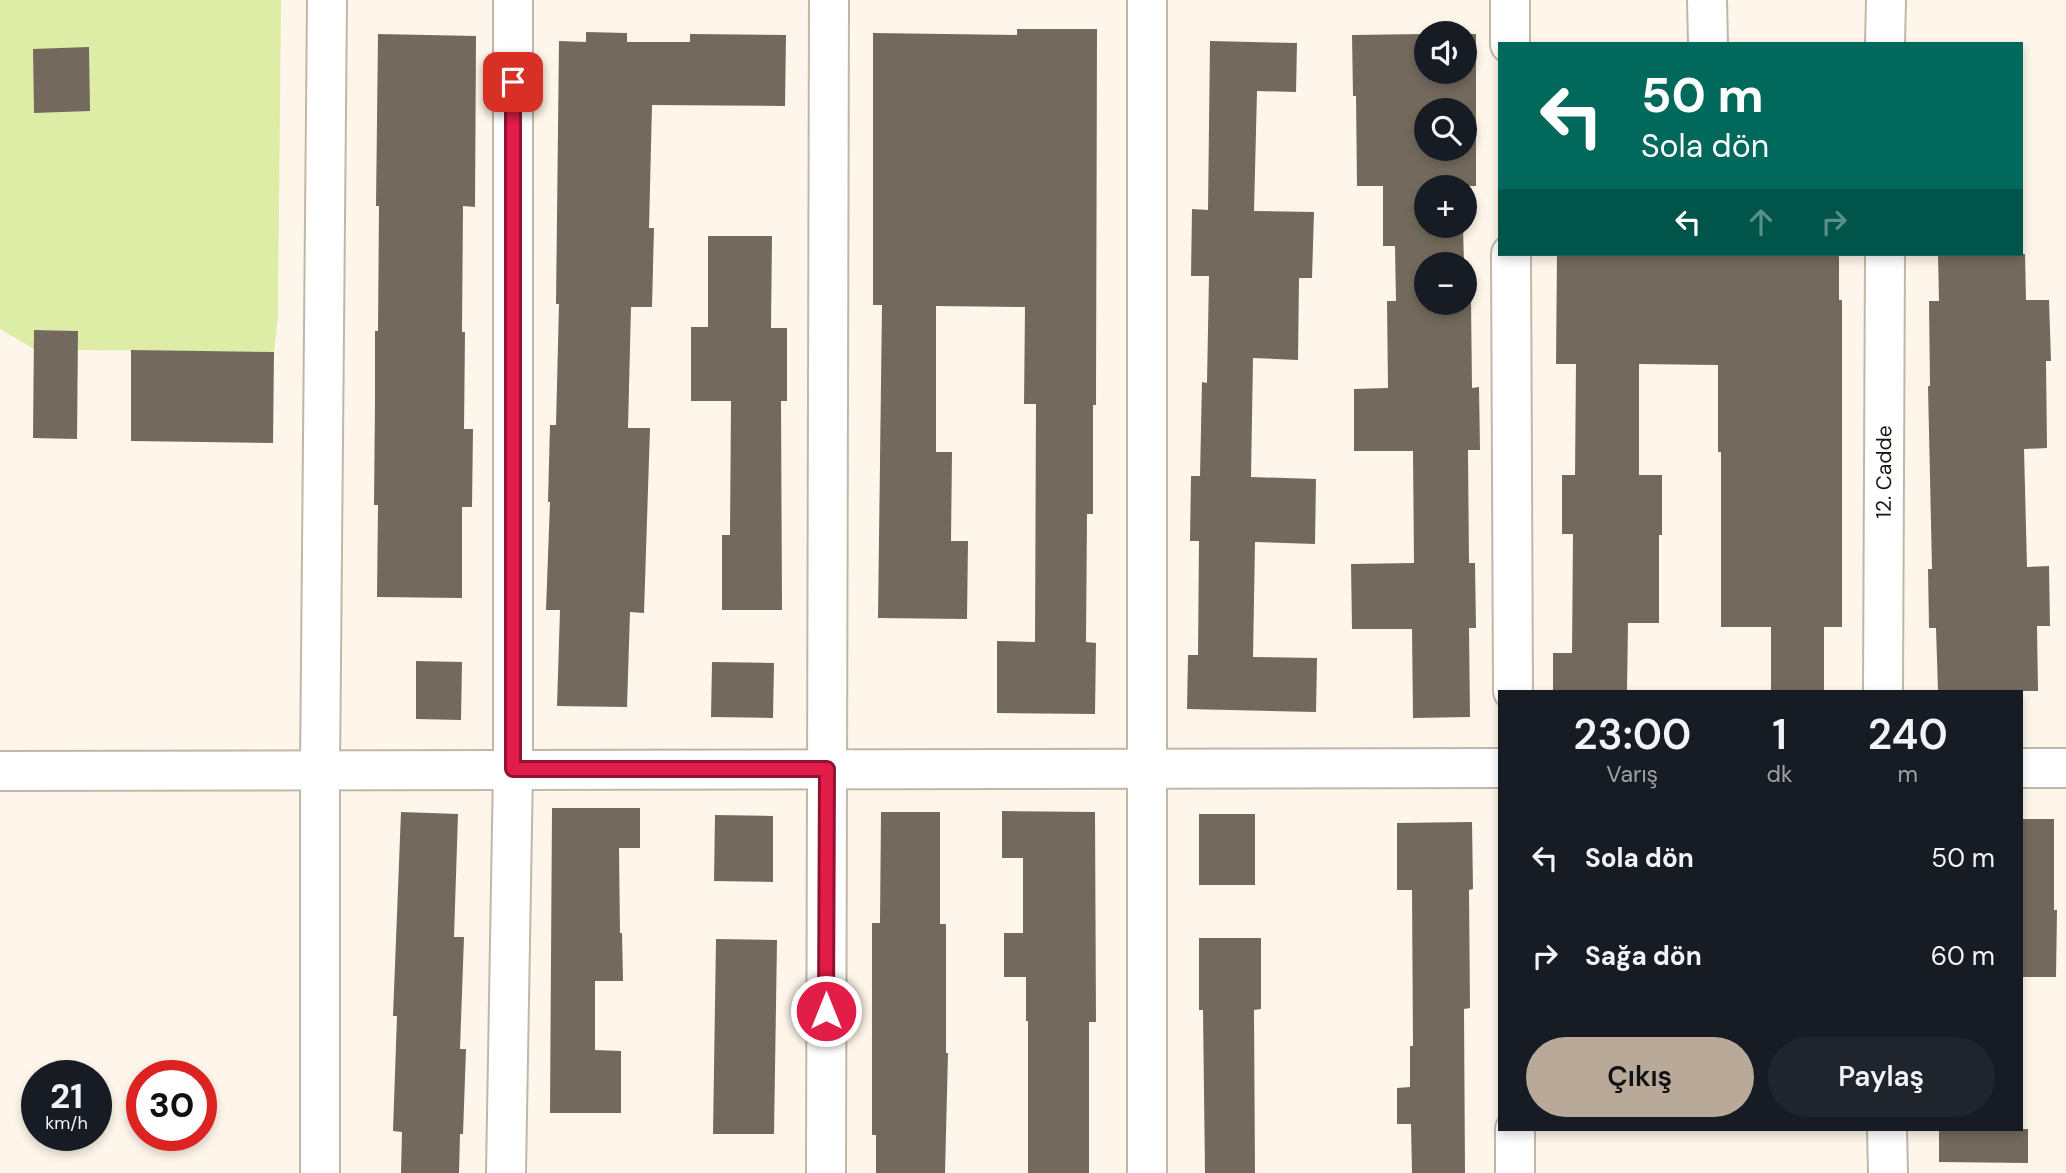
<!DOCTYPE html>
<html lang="tr">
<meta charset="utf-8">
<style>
body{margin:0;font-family:"DM Sans",sans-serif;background:#20242c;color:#f1f3f6;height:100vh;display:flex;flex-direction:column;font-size:26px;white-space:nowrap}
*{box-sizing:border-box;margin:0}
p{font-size:23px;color:#9ea1a6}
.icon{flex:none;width:38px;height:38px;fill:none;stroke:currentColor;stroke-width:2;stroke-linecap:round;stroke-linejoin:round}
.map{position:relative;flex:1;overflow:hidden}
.details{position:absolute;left:1498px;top:690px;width:525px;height:441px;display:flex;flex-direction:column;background:#171b24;border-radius:0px;box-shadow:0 4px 10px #0003}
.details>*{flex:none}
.hud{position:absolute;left:1498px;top:42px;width:525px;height:214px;border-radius:0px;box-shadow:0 4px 10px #0003;background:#00695c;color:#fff;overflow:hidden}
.fabs{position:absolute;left:1414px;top:21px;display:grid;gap:14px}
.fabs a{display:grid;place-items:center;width:63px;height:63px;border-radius:50%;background:#171b24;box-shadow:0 4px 10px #0003;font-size:35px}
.speed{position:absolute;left:21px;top:1060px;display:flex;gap:14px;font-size:35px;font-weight:700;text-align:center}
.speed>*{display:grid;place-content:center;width:91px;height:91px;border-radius:50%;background:#171b24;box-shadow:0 4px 10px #0003;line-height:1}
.speed small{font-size:18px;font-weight:400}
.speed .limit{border:10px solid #d22;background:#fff;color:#111}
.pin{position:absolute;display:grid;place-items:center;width:60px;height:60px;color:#fff;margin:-30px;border-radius:14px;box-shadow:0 4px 10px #0006}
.me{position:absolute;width:77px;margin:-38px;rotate:0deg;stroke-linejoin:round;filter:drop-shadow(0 0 5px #0008)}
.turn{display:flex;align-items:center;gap:24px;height:147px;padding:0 28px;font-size:32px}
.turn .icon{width:91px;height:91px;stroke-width:2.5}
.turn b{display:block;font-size:49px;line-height:60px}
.lanes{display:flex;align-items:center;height:66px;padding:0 28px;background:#0003;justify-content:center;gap:35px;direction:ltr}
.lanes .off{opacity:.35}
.eta{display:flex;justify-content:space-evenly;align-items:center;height:119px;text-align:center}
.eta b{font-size:42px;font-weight:600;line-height:49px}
.primary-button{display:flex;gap:14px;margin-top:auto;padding:14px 28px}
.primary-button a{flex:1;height:80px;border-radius:42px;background:#b8a999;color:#111;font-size:28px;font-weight:600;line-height:80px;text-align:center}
.primary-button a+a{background:#20242c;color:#f1f3f6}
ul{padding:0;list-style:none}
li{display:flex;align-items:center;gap:21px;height:98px;padding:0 28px}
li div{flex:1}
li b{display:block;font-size:26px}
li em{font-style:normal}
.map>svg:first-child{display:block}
.green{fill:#deeda6}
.building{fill:#736a5d;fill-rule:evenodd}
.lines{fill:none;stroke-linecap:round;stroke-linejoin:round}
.minor-casing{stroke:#c0b7a8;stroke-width:42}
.minor{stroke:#fff;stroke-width:38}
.route-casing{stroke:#92132f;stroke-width:18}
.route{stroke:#e11d48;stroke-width:12}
.labels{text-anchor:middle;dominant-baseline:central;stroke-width:7;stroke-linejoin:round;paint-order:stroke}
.street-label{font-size:21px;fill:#18150f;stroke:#fff}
</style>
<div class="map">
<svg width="2066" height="1173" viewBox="0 0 2066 1173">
<rect width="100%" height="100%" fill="#fef6ea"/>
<polygon class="green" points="0,0 281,0 278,317 274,352 78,350 78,331 35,330 34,349 0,329"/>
<g class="building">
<polygon points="1017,29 1097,29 1096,405 1093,405 1093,514 1087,514 1086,642 1096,643 1095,714 997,713 997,641 1035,642 1036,404 1024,404 1025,307 936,306 936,452 952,452 951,541 968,541 967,619 878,618 882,305 873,305 873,33 1017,35"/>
<polygon points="586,32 627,33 627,42 690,42 690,34 786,35 785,106 652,105 649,228 654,228 652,307 631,307 628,428 650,428 644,613 630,612 627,707 557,706 560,610 546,610 550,502 548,502 550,425 556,425 559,304 556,304 559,41 586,42"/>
<polygon points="378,34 476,36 475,207 463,206 462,332 465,332 464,429 473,429 472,507 462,507 462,598 377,597 378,505 374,505 375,402 375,331 378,331 379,206 376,206"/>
<path d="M1426 34V72H1465V34H1476V186L1426 187V226H1463L1464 264H1426V303H1465V301H1471L1472 388 1479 387 1480 450H1468L1469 563H1475L1476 628H1469L1470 717 1413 718 1412 629H1352L1351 564 1414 563 1413 451H1354V389L1388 388 1387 301H1396L1395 246H1383V186H1357L1356 96H1353L1352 35ZM1426 110H1465V149H1426Z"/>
<polygon points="1210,41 1297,43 1296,92 1257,91 1254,211 1314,212 1312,278 1299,278 1298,360 1253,358 1251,477 1316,479 1315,544 1255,542 1253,657 1317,658 1316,712 1187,709 1188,655 1198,655 1199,541 1190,541 1191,476 1200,476 1202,382 1207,383 1209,276 1191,276 1192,209 1208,210"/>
<polygon points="89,47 90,111 34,113 33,49"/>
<polygon points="708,236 772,236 771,328 787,328 787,401 781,401 782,610 722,610 722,535 730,535 731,401 691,401 691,327 708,327"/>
<polygon points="1557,254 1839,254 1839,300 1842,300 1842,627 1824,627 1824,691 1771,691 1771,627 1721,627 1721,452 1718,452 1718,365 1639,364 1639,475 1662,475 1662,535 1659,535 1659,623 1628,623 1627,691 1553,691 1553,653 1572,653 1573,534 1562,534 1562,475 1575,475 1576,364 1556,364"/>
<polygon points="1938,254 2025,254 2026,300 2049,300 2051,361 2046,361 2047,448 2024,449 2027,567 2049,566 2050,626 2037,626 2038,691 1938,691 1936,628 1929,628 1928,569 1932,569 1928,386 1930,386 1929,301 1939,301"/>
<polygon points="34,330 78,331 77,439 33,438"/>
<polygon points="131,350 274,352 273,443 131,441"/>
<polygon points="416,661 462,662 461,720 416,719"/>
<polygon points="712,662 774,663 773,718 711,717"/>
<polygon points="552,808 640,808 640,848 619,848 620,933 622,933 623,981 595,981 595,1050 621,1051 621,1113 550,1113"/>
<polygon points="1002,811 1095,812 1096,1022 1089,1022 1089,1173 1028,1173 1028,1021 1026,1021 1026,977 1004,977 1004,933 1023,933 1023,858 1002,858"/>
<polygon points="401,812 458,814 454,937 464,937 460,1049 466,1049 463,1134 460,1134 459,1173 401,1173 402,1132 393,1131 397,1016 393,1016"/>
<polygon points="881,812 940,812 940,924 946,924 946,1053 948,1053 945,1173 876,1173 876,1135 872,1135 872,923 880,923"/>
<rect x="1199" y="814" width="56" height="71"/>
<polygon points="715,815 773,816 773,882 714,881"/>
<polygon points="2021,819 2054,819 2054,910 2057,910 2056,977 2021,977"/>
<polygon points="1472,822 1473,889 1469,890 1470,1008 1464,1009 1465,1173 1412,1173 1411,1124 1397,1124 1397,1088 1410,1087 1410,1046 1413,1046 1412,890 1397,890 1397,823"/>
<polygon points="1199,938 1261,938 1261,1009 1254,1010 1255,1173 1205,1173 1203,1010 1199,1010"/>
<polygon points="716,939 777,940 774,1134 713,1134"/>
<polygon points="1939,1129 2028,1129 2028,1163 1939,1162"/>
</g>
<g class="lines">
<g class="minor-casing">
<g id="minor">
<polyline points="1510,0 1510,44"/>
<polyline points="1707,0 1708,44"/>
<polyline points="1885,44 1886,0"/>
<polyline points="1511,254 1513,691"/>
<path id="s1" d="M1883 691 1885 254"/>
<polyline points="2021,768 2066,768"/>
<polyline points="0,771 1500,768"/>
<polyline points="1515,1129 1515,1173"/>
<polyline points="1887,1129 1888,1173"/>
<polyline points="320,1173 320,770 327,0"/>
<polyline points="506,1173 513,769 513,0"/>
<polyline points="826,1173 829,0"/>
<polyline points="1147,1173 1147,0"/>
</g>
</g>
<use href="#minor" class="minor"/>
</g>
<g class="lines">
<g class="route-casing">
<polyline id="route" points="513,82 513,769 827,769 826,1011"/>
</g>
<use href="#route" class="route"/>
</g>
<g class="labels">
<g class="street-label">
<text stroke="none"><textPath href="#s1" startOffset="219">12. Cadde</textPath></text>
</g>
</g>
</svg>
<div class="fabs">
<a><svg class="icon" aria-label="sound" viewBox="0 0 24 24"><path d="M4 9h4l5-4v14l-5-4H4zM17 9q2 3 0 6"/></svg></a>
<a><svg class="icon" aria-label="search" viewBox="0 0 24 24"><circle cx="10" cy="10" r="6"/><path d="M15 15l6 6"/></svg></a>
<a>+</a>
<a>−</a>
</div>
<div class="speed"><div>21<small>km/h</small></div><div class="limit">30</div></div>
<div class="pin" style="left:513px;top:82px;background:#d93025"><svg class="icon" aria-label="arrive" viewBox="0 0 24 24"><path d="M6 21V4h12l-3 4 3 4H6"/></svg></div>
<svg class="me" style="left:826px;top:1011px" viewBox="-20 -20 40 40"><circle r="17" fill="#e11d48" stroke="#fff" stroke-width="3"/><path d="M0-11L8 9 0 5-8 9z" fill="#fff"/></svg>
<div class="hud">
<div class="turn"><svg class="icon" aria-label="left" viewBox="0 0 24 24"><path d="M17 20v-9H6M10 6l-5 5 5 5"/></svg><div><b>50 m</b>Sola dön</div></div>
<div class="lanes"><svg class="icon" aria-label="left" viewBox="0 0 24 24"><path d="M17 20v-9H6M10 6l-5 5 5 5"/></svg><svg class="icon off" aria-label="ahead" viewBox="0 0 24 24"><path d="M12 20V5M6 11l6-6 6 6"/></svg><svg class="icon off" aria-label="right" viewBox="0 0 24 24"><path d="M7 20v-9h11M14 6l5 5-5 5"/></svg></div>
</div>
<section class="details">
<div class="eta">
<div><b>23:00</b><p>Varış</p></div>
<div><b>1</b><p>dk</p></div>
<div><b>240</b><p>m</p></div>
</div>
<ul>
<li><svg class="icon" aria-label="left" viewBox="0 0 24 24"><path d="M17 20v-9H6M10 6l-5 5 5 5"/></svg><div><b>Sola dön</b></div><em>50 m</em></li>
<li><svg class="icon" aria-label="right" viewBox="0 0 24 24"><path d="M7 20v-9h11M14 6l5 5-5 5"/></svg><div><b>Sağa dön</b></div><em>60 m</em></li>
</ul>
<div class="primary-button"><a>Çıkış</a><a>Paylaş</a></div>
</section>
</div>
